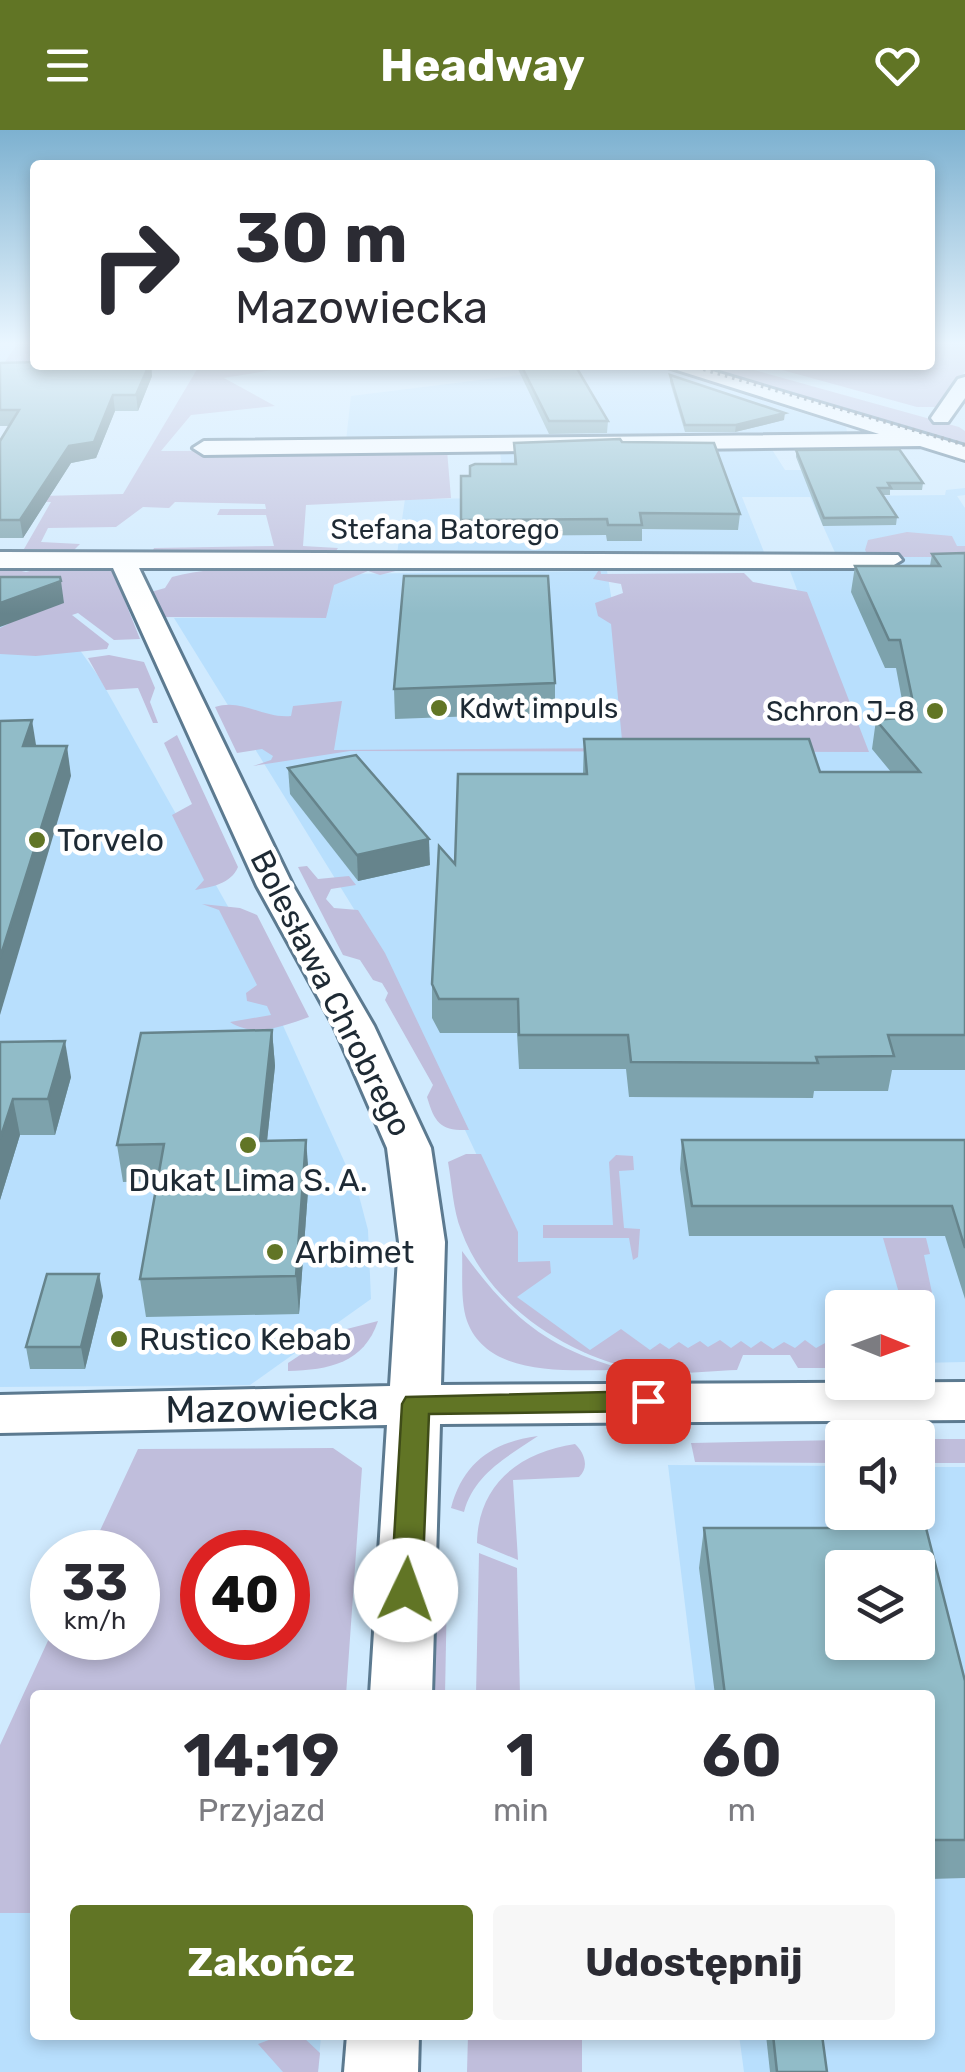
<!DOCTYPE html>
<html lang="pl">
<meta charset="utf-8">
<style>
body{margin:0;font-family:Rubik,sans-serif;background:#f7f7f7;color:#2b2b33;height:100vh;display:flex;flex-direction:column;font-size:38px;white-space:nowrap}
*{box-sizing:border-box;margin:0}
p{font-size:32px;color:#7c7c81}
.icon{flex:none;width:55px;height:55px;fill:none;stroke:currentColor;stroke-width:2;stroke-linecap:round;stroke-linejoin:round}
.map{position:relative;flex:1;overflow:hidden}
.details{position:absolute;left:30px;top:1560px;width:905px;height:350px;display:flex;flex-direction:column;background:#fff;border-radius:10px;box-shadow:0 5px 15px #0003}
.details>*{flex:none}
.hud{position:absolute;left:30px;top:30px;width:905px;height:210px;border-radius:10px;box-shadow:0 5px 15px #0003;background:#fff;color:#2b2b33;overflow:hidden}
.needle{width:65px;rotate:91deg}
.fabs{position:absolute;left:825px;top:1160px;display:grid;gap:20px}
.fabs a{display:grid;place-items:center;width:110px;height:110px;border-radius:10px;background:#fff;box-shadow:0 5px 15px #0003;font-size:50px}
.speed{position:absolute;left:30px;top:1400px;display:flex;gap:20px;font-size:50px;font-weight:700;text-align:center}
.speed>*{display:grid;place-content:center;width:130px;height:130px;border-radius:50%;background:#fff;box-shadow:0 5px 15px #0003;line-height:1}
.speed small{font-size:25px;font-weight:400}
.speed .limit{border:15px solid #d22;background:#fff;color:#111}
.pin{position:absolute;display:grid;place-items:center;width:85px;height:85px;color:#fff;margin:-42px;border-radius:20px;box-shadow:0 5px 15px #0006}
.me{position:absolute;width:110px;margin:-55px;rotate:3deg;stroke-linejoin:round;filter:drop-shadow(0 0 8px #0008)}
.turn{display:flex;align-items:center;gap:35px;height:210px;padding:0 40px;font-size:45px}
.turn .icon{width:130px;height:130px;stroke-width:2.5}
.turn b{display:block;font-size:70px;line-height:85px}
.eta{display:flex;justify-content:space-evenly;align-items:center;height:170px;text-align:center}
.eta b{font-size:60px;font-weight:700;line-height:70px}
.button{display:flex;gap:20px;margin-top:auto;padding:20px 40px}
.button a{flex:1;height:115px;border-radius:10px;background:#617525;color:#fff;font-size:40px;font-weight:700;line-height:115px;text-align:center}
.button a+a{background:#f7f7f7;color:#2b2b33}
header{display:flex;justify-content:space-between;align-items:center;height:130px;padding:0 40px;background:#617525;color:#fff;font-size:45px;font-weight:700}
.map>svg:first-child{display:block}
.built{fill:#b8dffd;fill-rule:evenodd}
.green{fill:#c0bedc;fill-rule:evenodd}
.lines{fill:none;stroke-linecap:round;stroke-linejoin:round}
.minor-casing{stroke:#5c7a90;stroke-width:6}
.minor{fill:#fff;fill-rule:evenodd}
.rail{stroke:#5b6c79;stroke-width:4;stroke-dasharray:2.5 5;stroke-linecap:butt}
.wall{fill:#7da2ac}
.shaded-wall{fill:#66848c}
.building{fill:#91bcc8;stroke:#66848c;stroke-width:2.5;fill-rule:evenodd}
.route{fill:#617525;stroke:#3f4c18;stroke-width:2.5}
.poi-dot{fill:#617525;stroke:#fff;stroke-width:4}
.labels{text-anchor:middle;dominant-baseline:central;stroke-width:9;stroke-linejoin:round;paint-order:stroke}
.far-street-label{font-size:28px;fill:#1e2a34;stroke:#fff}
.far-poi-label{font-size:28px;fill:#1e2a34;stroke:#fff;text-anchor:start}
.poi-label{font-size:32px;fill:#1e2a34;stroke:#fff;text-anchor:start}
.street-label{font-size:32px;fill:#1e2a34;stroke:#fff}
.near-street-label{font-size:38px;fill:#1e2a34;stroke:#fff}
</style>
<header><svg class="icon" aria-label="menu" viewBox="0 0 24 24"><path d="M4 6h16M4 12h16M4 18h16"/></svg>Headway<svg class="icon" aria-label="heart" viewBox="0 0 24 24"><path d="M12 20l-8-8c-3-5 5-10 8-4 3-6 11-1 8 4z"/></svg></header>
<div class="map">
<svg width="965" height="1942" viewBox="0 0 965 1942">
<rect width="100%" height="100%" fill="#d0eafe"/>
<g class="built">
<polygon points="602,235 651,235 846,297 847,302 754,304 771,318 785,340 835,340 854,366 945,365 946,360 965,358 965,365 957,366 965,378 965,1232 918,1233 918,1178 842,1178 842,1236 812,1221 585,1223 510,1170 515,1106 383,826 174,488 321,488 330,444 607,441 636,620 857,620 787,433 837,427 810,367 742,367 766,427 560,421 397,424 405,369 505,368 499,311 346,311 351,266"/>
<polygon points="0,455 45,471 99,547 235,789 358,1062 368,1100 371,1169 250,1255 0,1257"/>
<path d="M668 1335 842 1336V1382H918V1337H965V1942H744L739 1905H930V1565H696ZM842 1438H918V1512H842Z"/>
<polygon points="0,1783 35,1783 35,1905 321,1905 318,1942 0,1942"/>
</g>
<g class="green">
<polygon points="18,212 35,212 35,235 302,235 224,248 275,276 191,285 161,321 447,320 451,368 306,375 303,416 338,418 334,424 151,425 154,418 274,416 266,385 217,385 220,379 266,379 265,374 175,372 169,378 143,377 116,397 48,398 41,412 80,414 74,420 24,419 51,372 0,371 0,367 123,364 199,236 3,235"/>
<polygon points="930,212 965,212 965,241 941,277 917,277 764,235 930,235"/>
<polygon points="695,235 736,235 959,297 965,301 965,313"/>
<polygon points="907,402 952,406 957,416 965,416 965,427 869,427 865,420 868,410"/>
<polygon points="61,433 113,441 140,509 114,510 78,483 72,485 109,514 107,519 36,526 0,524 0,498 8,494 0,469 0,436 26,442"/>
<path d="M341 435 411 437 380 445 368 441 334 455 326 488 160 487 151 462 165 458 172 447C227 432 285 441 341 435Z"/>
<path d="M600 438 601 444 744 443 753 452 807 462 869 622 350 621 253 636 271 630 273 626 262 619 237 623 215 577C242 568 264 589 291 586L293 576 342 571 334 620 642 618 641 608 622 610 611 494 598 486 595 473 623 463 621 454 593 449Z"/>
<polygon points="109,525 144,532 155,558 150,572 158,593 153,593 138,558 106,560 88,528"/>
<path d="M177 605 238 737C231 754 211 757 195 760L204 750 172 685 192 674 164 613Z"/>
<path d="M307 736 318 749 349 746 356 755 331 759 326 769 334 778 358 780 385 823 469 1000C441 1001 435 994 427 967L433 955 385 870 388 863 382 853 373 850 360 830 343 825 298 737Z"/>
<path d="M202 774 240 778 257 785 309 887C284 896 254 908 230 892L271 885 267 876 247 871 246 863 257 855 219 780Z"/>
<path d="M466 1024H481L518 1102V1132L550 1131 551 1143 517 1167 590 1220 621 1199 650 1220 660 1213 669 1219 679 1212 688 1218 700 1211 708 1217 720 1210 731 1218 741 1211 751 1218 761 1211 773 1219 784 1212 795 1218 805 1210 816 1218 827 1212 836 1218 842 1214V1238H798L790 1225H743L737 1240C708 1241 673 1246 644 1241 569 1227 488 1176 461 1100 453 1080 452 1054 448 1032Z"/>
<polygon points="616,1025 633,1026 634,1040 619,1041 624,1098 640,1099 638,1127 633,1130 629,1108 543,1108 543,1095 613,1095 609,1032"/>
<polygon points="883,1108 926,1108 930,1124 924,1125 935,1177 903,1177"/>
<path d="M462 1121C511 1188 546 1218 627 1240 577 1239 489 1251 467 1191 460 1171 463 1142 462 1121Z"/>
<path d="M378 1191C364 1233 329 1240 288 1241V1233L335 1202Z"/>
<path d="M538 1306C507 1327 474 1344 464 1382L451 1378C463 1333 492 1312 538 1306Z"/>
<rect x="918" y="1309" width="47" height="24"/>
<polygon points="842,1310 842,1333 695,1332 691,1313"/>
<path d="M575 1314C584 1322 590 1337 579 1347L513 1350 518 1430 477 1413C478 1354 520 1322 575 1314Z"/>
<path d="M333 1318 362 1338 346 1565H35V1783H0V1615L52 1502V1508H138V1422H90L138 1319ZM202 1422H288V1508H202Z"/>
<polygon points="438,1421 447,1459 445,1565 434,1565"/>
<polygon points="479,1423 517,1438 520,1565 476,1565"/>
<polygon points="282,1905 303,1907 320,1923 318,1942 283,1942 258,1914"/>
<polygon points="468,1905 582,1907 582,1942 467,1942"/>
</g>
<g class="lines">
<g class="minor-casing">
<g id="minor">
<polygon points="661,235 692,235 965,316 965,330 920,316 204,325 193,318 204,311 879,304"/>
<polygon points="965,247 965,268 948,292 934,292 931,288 958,249"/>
<polygon points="0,422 898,425 902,430 889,438 139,438 293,756 374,896 431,1018 445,1112 441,1255 965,1252 965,1290 440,1294 432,1565 370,1565 387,1295 0,1303 0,1265 390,1256 399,1112 387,1018 334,896 257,756 113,438 0,438"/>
<polygon points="347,1905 419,1905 418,1942 344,1942"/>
</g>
</g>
<use href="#minor" class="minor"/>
<polyline class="rail" points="689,235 965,315"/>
</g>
<g class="wall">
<polygon points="0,233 35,235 151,235 152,246 138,281 115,281 96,328 71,333 23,408 0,408 0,311 9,296 0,296"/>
<polygon points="516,235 575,235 608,291 607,303 549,304"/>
<polygon points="670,245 784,290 735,302 685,302 670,252"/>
<polygon points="622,312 740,384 738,400 642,399 642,411 607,411 606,405 461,406 461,346 470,346 514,334 514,313"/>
<polygon points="796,320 923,353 922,360 890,360 890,365 883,365 897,387 896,395 823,396 796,327"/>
<polygon points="965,423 965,940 892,940 888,961 814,961 813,968 629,967 626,939 519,939 517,903 440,903 432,888 432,854 455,734 583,644 584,609 820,642 891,642 872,619 876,590 905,586 896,538 885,538 851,462 855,436 930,436 932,424"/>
<polygon points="555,553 555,583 395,589 394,559"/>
<polygon points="288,638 430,735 358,751 290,664"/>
<polygon points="272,900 275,936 267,1011 309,1047 299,1184 146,1187 140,1149 158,1051 123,1052 117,1015"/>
<polygon points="0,912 71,947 55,1005 20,1005 0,1070"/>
<polygon points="682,1010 965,1010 965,1169 945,1106 689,1106 680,1039"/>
<polygon points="103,1166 85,1239 30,1239 26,1217"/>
<polygon points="704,1398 965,1551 965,1748 930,1749 930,1565 715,1565 699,1438"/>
<polygon points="766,1905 822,1905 827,1942 770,1942"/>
</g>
<g class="shaded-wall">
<polygon points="149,235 151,235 152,246 138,281 136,265"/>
<polygon points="113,265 115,281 96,328 71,333 23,408 20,390 69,316"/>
<polygon points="785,283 784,290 735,302 736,295"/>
<polygon points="61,451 64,473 0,497 0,473"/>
<polygon points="32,590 37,621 23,616"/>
<polygon points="67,616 71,646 0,885 0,828"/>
<polygon points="429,709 430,735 358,751 357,725"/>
<polygon points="272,900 275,936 263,1048 260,1011"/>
<polygon points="65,911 71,947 55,1005 48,969"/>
<polygon points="13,969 20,1005 0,1070 0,1009"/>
<polygon points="306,1010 309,1047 299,1184 296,1146"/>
<polygon points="99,1144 103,1166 85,1239 81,1217"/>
</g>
<g class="building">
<polygon points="35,232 35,235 149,235 136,265 113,265 94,312 69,316 20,390 0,390 0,311 19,280 0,280 0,233"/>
<polygon points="521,235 575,235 608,291 549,291"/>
<polygon points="670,245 785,283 736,295 685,295"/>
<polygon points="620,309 622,312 714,313 740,384 640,383 642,395 608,395 607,389 461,390 461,346 470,346 470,336 475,334 516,334 514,313"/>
<polygon points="899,319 923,353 888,353 891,358 878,358 897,387 824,388 796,320"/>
<polygon points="965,423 965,905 888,905 894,926 816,927 818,933 631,932 628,905 519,905 518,869 439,869 432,854 439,716 455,734 458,644 587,644 584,609 809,609 820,642 920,642 876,590 909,587 907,576 914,577 900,510 889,510 855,436 940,436 932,424"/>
<polygon points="404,446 548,446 555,553 394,559"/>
<polygon points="0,447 60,447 61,451 0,473"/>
<polygon points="32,590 23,616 67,616 0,828 0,591"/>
<polygon points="356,625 429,709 357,725 288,638"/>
<polygon points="272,900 260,1011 306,1010 296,1146 140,1149 164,1014 117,1015 141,903"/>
<polygon points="65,911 48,969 13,969 0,1009 0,912"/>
<polygon points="682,1010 965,1010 965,1118 952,1076 692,1076"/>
<polygon points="47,1144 99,1144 81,1217 26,1217"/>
<path d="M704 1398H926L965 1551V1710H930V1565H725ZM842 1438H918V1512H842Z"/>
<polygon points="773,1905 822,1905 827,1942 777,1942"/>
</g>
<linearGradient id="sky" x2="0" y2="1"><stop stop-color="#7db1d0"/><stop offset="0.44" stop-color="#eaf6ff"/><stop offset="1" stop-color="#eaf6ff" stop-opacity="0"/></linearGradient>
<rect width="965" height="484" fill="url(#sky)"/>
<polygon class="route" points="648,1261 662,1271 648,1281 429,1284 422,1460 417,1468 406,1472 395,1468 391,1460 402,1274 406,1267"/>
<g class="poi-dot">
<circle cx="439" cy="578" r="10"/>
<circle cx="935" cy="581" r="10"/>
<circle cx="37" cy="710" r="10"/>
<circle cx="248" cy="1015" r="10"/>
<circle cx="275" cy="1122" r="10"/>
<circle cx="119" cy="1209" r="10"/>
</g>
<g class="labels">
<g class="far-street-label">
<text x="445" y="399">Stefana Batorego</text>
</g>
<g class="far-poi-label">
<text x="459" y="578">Kdwt impuls</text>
<text x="915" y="581" text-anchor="end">Schron J-8</text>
</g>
<g class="poi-label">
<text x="57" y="710">Torvelo</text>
<text x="248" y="1050" text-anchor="middle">Dukat Lima S. A.</text>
<text x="295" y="1122">Arbimet</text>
<text x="139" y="1209">Rustico Kebab</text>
</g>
<g class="street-label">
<text transform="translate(331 863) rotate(63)">Bolesława Chrobrego</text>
</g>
<g class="near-street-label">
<text transform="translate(272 1278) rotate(-1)">Mazowiecka</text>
</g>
</g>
</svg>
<div class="fabs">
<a><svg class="needle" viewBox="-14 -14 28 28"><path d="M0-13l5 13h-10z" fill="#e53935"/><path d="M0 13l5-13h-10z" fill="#7c7c81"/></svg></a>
<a><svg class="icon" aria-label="sound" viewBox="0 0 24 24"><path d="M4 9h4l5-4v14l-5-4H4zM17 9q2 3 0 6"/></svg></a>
<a><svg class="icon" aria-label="layers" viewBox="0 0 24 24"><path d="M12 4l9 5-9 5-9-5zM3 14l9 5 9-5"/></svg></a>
</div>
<div class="speed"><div>33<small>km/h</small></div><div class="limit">40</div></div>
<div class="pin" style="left:648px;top:1271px;background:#d93025"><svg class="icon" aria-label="arrive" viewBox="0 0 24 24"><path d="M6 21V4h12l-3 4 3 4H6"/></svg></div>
<svg class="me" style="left:406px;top:1460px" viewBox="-20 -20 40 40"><circle r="19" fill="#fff"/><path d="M0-13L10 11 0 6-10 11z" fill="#617525"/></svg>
<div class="hud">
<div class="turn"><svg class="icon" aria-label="right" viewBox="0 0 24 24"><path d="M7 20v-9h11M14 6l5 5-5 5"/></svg><div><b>30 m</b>Mazowiecka</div></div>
</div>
<section class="details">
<div class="eta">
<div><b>14:19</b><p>Przyjazd</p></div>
<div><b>1</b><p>min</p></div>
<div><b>60</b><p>m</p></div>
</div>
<div class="button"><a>Zakończ</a><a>Udostępnij</a></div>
</section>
</div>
